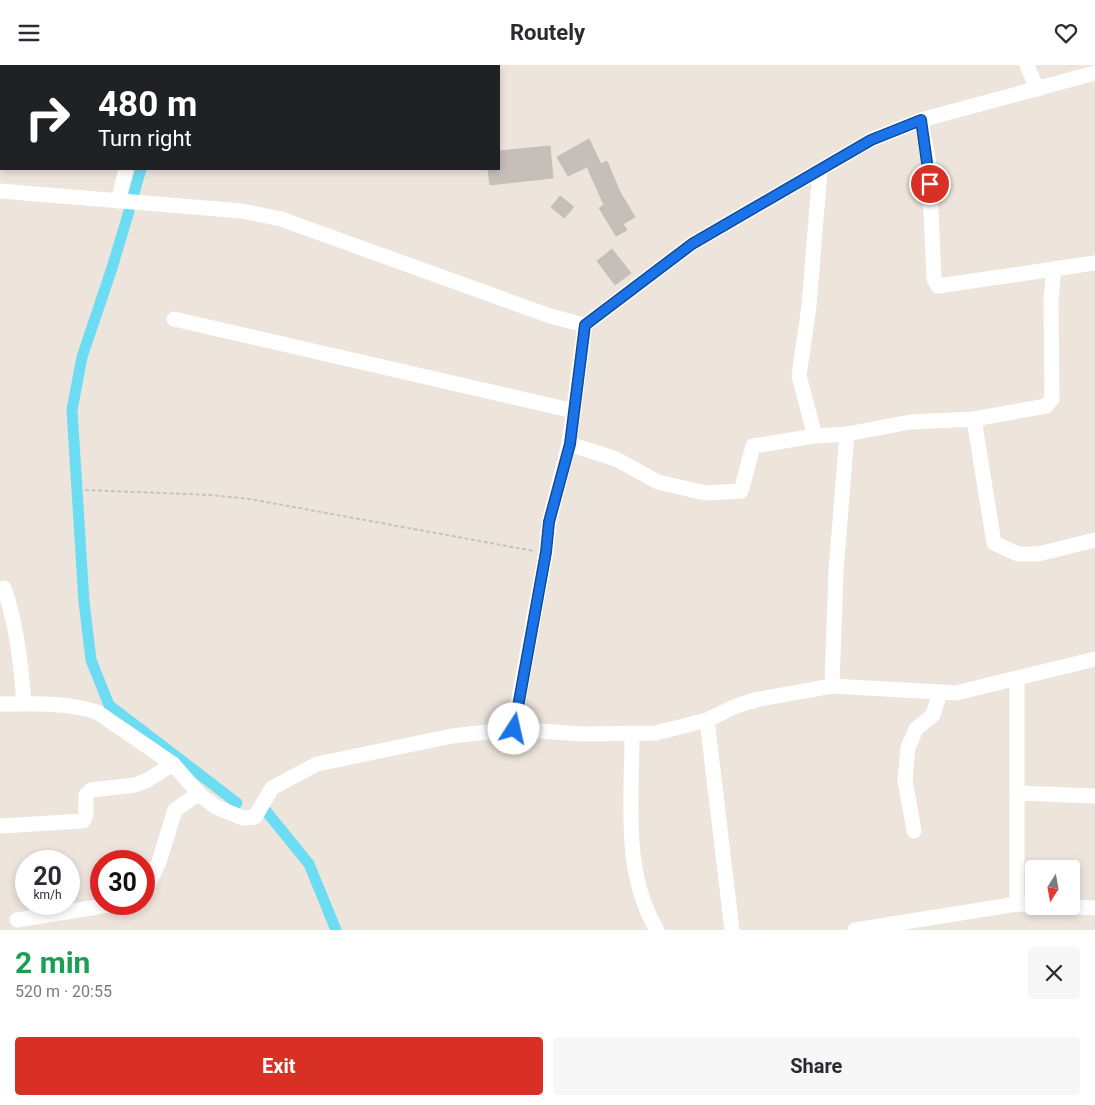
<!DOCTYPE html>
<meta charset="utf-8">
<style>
body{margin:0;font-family:Roboto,sans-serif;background:#f7f7f7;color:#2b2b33;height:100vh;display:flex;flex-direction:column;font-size:19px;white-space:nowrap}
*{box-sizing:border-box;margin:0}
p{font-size:16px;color:#7c7c81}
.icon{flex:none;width:28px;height:28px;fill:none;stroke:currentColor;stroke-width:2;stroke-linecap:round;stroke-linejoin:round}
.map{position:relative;height:865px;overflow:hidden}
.details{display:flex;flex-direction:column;background:#fff;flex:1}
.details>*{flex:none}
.hud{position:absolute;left:0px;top:0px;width:500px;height:105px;box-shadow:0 2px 8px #0003;background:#202124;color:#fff;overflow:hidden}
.needle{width:32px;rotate:191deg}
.fabs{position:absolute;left:1025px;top:795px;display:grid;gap:10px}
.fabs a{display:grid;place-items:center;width:55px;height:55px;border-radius:5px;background:#fff;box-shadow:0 2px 8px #0003;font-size:25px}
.speed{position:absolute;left:15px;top:785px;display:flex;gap:10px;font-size:25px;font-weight:700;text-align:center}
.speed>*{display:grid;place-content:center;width:65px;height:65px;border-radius:50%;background:#fff;box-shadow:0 2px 8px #0003;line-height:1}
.speed small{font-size:12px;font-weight:400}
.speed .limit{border:8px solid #d22;background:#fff;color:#111}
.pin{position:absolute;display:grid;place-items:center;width:42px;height:42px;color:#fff;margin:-21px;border:2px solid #fff;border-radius:50%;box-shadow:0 1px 5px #0007}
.me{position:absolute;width:55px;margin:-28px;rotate:10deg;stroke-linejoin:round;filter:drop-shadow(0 0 4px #0008)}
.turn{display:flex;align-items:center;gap:18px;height:105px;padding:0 15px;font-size:22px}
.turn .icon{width:65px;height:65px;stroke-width:2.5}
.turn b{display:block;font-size:35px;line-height:42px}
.round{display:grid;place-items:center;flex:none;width:52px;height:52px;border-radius:5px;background:#f7f7f7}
.headline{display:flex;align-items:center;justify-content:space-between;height:85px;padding:0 15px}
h1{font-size:30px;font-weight:700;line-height:38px;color:#1e9e55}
.button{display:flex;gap:10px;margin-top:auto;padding:10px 15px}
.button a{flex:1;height:58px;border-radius:5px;background:#d93025;color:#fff;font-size:20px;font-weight:700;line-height:58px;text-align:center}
.button a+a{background:#f7f7f7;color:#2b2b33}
header{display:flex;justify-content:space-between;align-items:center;height:65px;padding:0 15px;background:#fff;font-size:22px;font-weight:700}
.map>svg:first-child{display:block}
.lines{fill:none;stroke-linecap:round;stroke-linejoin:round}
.canal{stroke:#6cdcf2;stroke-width:11}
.building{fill:#c5beb9;stroke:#c8c0b6}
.path{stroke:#c4c4c4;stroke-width:2;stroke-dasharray:4 2.5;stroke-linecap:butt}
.minor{stroke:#fff;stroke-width:15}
.route-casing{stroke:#114b97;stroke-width:12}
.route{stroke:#1a73e8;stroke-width:9}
</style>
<header><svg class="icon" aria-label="menu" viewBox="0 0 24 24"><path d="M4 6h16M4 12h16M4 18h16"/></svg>Routely<svg class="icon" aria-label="heart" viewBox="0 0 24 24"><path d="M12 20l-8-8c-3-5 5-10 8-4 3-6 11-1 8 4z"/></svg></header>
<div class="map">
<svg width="1095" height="865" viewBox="0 0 1095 865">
<rect width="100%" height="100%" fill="#ede4dc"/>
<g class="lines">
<g class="canal">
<polyline points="332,1 335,0"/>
<polyline points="134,128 141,104"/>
<polyline points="129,146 112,203 82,292 72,345 84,537 91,595 109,640 237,738"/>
<polyline points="266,746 309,799 336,865"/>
</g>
</g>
<g class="building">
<polygon points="589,74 601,99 607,96 620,127 635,152 623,159 627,165 616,171 599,143 604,140 587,102 568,111 557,92"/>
<polygon points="550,81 553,113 490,120 488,104 499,104 499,86"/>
<polygon points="560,131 574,142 564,153 551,142"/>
<polygon points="612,184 631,208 615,220 597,196"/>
</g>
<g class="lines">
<polyline class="path" points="85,425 211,430 250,434 534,486"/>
<g class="minor">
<polyline points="89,0 89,1"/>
<polyline points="205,0 205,1"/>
<polyline points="1027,0 1037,24"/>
<polyline points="921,55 929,100 934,214 938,221 1095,198"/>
<polyline points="0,126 242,146 281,154 550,251 585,260"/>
<polyline points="118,136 126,104"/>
<polyline points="174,254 574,346"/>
<polyline points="974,354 994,478 1018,489 1038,489 1095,475"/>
<polyline points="815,371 799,311 809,241 820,105"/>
<polyline points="569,379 616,394 658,417 705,428 741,426 753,381 815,371 847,369 910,357 974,354 1046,341 1052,334 1051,234 1054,204"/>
<path d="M4 523C17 561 21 599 24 639"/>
<polyline points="1017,614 1017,839"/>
<polyline points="832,621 836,506 847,369"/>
<path d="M0 639C32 639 66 637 97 647L173 699 201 731 216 742 243 753 255 752 272 723 317 699 452 671 513 664 582 669 656 668 707 655 736 641 755 635 832 621 956 628 1095 594"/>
<polyline points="707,655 732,865"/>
<polyline points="513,664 546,487 549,457 569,379 585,260 692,179 871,75 921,55 1095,8"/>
<path d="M632 669C632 734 622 807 657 865"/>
<polyline points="1017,728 1095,731"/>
<polyline points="0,761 83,756 86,750 86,730 91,725 135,720 146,716 173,699"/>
<polyline points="914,766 905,715 908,683 916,664 933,650 940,627"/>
<polyline points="144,828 159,797 175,745 198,729"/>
<polyline points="1061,841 1095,843"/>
<polyline points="17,855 116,839"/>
<polyline points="855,865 1017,839 1034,840"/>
</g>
</g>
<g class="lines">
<g class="route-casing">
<polyline id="route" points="514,664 546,487 549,457 570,379 585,260 692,179 871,75 921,55 930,119"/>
</g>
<use href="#route" class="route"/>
</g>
</svg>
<div class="fabs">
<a><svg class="needle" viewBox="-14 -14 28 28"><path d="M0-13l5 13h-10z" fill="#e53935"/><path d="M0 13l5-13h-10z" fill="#7c7c81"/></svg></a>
</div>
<div class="speed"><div>20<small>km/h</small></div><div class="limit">30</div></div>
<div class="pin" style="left:930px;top:119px;background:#d93025"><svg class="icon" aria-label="arrive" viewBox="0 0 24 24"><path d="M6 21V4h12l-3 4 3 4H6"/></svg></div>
<svg class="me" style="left:514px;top:664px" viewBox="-20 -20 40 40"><circle r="19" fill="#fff"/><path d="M0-13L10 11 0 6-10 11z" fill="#1a73e8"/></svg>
<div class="hud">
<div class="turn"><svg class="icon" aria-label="right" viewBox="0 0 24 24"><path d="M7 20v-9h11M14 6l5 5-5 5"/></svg><div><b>480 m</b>Turn right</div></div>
</div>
</div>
<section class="details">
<div class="headline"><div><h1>2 min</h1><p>520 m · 20:55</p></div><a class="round"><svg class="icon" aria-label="close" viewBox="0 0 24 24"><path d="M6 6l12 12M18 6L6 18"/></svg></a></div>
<div class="button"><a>Exit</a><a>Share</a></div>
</section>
